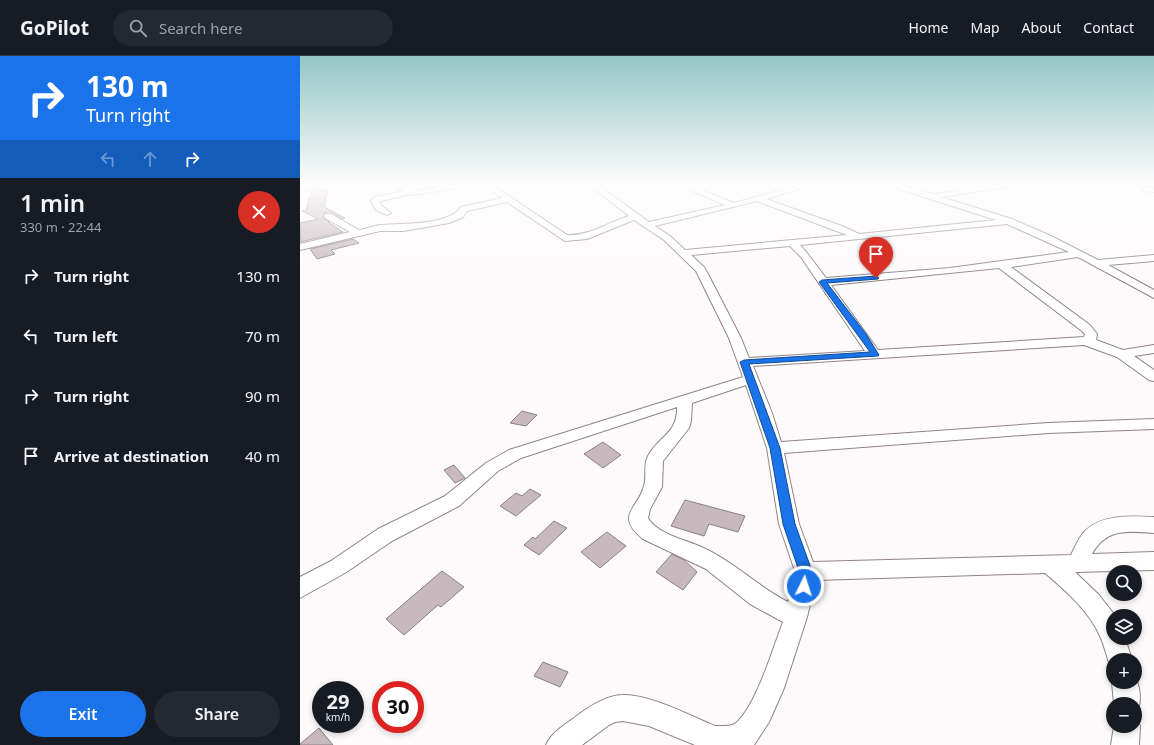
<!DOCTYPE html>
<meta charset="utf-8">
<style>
body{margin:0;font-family:"Noto Sans",sans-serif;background:#242831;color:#f1f3f6;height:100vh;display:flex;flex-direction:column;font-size:15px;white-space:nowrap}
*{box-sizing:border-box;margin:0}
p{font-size:13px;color:#9ea1a6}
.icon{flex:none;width:22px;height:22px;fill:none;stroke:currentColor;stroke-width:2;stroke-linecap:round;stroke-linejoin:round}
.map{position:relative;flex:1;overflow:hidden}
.drawer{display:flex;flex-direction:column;background:#171b24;width:300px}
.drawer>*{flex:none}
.hud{background:#1a73e8;color:#fff;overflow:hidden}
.controls{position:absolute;left:806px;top:509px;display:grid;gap:8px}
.controls a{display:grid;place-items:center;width:36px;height:36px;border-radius:50%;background:#171b24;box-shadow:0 2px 6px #0003;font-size:20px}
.speed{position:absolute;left:12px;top:625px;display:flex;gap:8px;font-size:20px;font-weight:700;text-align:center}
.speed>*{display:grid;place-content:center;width:52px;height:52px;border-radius:50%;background:#171b24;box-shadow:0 2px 6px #0003;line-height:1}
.speed small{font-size:10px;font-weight:400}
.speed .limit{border:6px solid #d22;background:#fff;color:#111}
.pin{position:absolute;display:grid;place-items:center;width:34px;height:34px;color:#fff;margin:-41px -17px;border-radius:50% 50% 50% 0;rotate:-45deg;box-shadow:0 0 4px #0007}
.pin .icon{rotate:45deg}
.me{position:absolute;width:44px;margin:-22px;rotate:4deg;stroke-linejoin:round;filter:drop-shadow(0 0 3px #0008)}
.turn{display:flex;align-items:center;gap:14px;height:84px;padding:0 20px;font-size:18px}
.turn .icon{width:52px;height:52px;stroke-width:2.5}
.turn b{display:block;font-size:28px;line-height:34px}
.lanes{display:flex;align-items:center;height:38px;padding:0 20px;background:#0003;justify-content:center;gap:20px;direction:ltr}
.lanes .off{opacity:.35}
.round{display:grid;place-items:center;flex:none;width:42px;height:42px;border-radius:21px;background:#242831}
.headline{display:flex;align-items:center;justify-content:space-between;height:68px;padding:0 20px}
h1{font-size:24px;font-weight:600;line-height:30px}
.action{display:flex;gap:8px;margin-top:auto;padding:8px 20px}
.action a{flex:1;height:46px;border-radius:24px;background:#1a73e8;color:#fff;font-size:16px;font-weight:600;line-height:46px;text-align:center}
.action a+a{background:#242831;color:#f1f3f6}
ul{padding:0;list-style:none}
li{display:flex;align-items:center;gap:12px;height:60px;padding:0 20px}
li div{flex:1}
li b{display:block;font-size:15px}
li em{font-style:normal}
header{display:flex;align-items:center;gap:24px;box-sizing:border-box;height:56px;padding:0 20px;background:#171b24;border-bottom:1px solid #363941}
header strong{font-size:19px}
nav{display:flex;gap:22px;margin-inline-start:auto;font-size:14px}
.search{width:280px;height:36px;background:#242831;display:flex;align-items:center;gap:10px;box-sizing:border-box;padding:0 14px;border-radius:22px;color:#9ea1a6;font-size:15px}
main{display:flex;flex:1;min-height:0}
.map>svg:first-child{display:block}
.building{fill:#c7b9bd;stroke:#8c7f82}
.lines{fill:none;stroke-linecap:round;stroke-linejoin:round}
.minor-casing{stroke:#918387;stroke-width:2}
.minor{fill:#fff;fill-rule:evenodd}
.route{fill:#1a73e8;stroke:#114b97}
</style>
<header>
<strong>GoPilot</strong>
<div class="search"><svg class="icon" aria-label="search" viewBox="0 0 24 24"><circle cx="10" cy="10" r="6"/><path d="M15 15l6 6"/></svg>Search here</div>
<nav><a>Home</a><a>Map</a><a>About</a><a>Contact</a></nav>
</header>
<main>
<section class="drawer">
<div class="hud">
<div class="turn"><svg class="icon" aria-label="right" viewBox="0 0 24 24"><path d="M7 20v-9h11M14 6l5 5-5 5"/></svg><div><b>130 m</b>Turn right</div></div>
<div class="lanes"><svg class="icon off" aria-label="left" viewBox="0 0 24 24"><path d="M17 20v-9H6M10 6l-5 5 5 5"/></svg><svg class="icon off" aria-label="ahead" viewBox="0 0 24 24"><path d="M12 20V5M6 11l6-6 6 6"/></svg><svg class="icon" aria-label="right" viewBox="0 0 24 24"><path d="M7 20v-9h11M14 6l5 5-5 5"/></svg></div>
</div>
<div class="headline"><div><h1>1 min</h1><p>330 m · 22:44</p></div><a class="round" style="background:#d93025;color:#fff"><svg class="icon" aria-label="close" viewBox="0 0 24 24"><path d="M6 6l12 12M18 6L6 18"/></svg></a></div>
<ul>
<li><svg class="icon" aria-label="right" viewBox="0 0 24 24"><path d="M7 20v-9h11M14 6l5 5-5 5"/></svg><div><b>Turn right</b></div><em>130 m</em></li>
<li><svg class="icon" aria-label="left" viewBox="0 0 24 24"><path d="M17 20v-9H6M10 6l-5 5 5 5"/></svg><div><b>Turn left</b></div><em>70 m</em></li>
<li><svg class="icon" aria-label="right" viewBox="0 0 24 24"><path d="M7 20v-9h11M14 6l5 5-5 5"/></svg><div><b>Turn right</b></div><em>90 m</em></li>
<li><svg class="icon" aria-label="arrive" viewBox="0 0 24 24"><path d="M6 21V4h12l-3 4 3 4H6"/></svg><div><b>Arrive at destination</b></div><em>40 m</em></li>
</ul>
<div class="action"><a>Exit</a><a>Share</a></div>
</section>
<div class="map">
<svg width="854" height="689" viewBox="0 0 854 689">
<rect width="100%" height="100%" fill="#fdfafb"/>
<g class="building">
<polygon points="25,133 25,135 28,134 24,151 45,162 42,163 31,156 25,156 23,161 29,166 28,166 43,176 0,186 0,167 18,163 2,155 6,154 9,142 12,142 11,135"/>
<polygon points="53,183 59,187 31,194 35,198 17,203 10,193"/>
<polygon points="222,355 237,359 226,370 210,367"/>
<polygon points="303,386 321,399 303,412 284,398"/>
<polygon points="154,409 165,422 155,427 144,414"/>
<polygon points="230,433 241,439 216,460 200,450 216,437 222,440"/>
<polygon points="385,444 445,460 438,476 409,468 404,480 371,470"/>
<polygon points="254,465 267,472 239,499 224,489 233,481 235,483"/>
<polygon points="307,476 326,490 300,512 281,496"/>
<polygon points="372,498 384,504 397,516 383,534 356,516"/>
<polygon points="142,515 164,531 141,551 138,549 104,579 86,563"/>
<polygon points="243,606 268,616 260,631 234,620"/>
<polygon points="19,672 33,689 0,689 0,688"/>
</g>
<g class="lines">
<g class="minor-casing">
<g id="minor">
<polygon points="9,128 22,128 0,135 0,131"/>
<polygon points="91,128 101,128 115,135 154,128 172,128 168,130 114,139 111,138 81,145 79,146 82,150 91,157 87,159 76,154 71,145 75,141 104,135"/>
<path d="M182 128H191L267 179C290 180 308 166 329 160L288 128H297L349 166 425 149 376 128H387L434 147 503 128H516L466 143 542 170 559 178 696 164 583 128H596L634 138 698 128H718L714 130 641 141 712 163 751 180 798 204 854 199V205L808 209 854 234V242L778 201 711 211 790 269 797 278 796 284 823 294 854 289V297L834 300 854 314V325L849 324 817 301 784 289 453 310 472 357 481 386 748 367 854 363V373L748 377 484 397 499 468 513 506 771 499C775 491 779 481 785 475 802 458 832 460 854 461V477C828 475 806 472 792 498L854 496V514L775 516 799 539 813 557 814 560H813V582H825L832 604H813V613H811C807 602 805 591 800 580 789 555 766 535 745 517L516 524 507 561 484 632 469 666 454 689H395L349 670 323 665 315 666 309 669 282 689H246C252 676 263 670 274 662 287 652 306 639 323 639 349 638 391 660 415 670 422 670 431 671 436 667 456 650 473 592 483 566L450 548 406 513 343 483C314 459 338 453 344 430 347 420 343 410 348 400 359 380 378 377 377 351L221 402 198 415 159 450 92 485 45 517 0 542V521L31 505 78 473 145 440 186 407 209 394 443 321 429 282 396 215 364 184 334 164 287 183 265 185 207 146 167 155 163 161 149 167 103 175H80L0 194V188L50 176 25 162 24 160 25 158H31L59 174C66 173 73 170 80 169 102 167 148 170 161 151L202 142ZM457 145 547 179 385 194 370 180 355 170ZM707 168 769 196 650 212 526 222 507 197 500 189ZM490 190 501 201 565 295 449 302 441 282 409 220 404 211 391 199ZM699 212 782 275 785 278 784 281 578 294 531 229ZM446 329 467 392 479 468 495 515 488 546C457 530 432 504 399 490 385 484 356 477 348 462L350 453 362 431 363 405 389 372 391 365 392 347Z"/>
<polygon points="843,131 854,132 854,136 843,135"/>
<path d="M835 620C840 631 843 648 835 658V648H814L812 626 813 625V626H835Z"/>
<polygon points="835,660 840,670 839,689 811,689 814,670 835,670"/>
</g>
</g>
<use href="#minor" class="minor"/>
</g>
<linearGradient id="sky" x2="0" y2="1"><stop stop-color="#93c6c4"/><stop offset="0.57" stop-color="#fefdfd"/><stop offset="1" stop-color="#fefdfd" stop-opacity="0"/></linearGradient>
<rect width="854" height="225" fill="url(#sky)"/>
<polygon class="route" points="576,220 579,222 578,223 527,227 566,278 579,299 578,300 449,308 480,392 495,468 512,515 508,535 504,536 499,535 497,530 499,515 483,468 470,392 440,306 444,304 570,296 519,226 522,224"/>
</svg>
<div class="controls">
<a><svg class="icon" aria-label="search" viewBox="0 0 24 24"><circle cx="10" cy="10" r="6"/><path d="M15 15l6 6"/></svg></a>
<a><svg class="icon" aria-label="layers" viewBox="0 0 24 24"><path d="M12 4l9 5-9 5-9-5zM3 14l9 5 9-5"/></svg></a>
<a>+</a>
<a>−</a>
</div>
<div class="speed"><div>29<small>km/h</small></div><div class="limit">30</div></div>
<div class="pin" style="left:576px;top:222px;background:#d93025"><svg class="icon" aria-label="arrive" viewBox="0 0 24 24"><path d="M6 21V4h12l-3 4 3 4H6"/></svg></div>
<svg class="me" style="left:504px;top:530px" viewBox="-20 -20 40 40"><circle r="17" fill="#1a73e8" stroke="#fff" stroke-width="3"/><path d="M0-11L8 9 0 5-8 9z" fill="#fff"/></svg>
</div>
</main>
